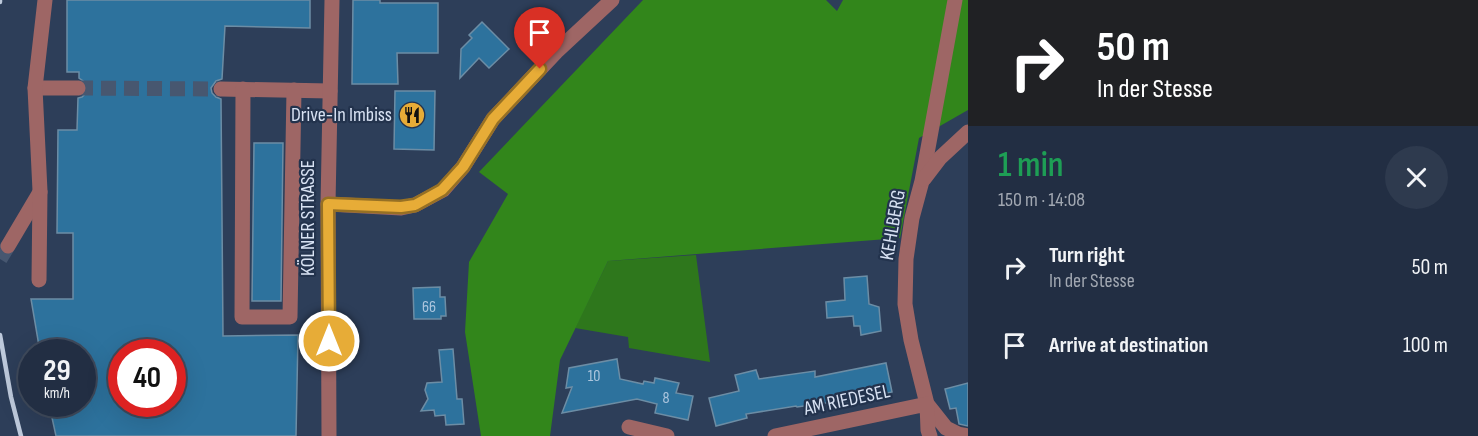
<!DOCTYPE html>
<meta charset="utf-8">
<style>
body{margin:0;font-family:"Sofia Sans Condensed",sans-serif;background:#2e3a4e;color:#f1f3f6;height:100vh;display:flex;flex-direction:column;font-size:22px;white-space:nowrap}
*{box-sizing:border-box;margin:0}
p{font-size:20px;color:#a2a8b2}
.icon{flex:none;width:33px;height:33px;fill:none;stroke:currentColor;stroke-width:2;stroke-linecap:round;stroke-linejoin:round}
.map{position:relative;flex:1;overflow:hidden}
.drawer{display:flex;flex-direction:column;background:#222e43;width:510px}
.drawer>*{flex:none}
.guide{background:#202124;color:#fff;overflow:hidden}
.speed{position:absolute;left:18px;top:339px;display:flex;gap:12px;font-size:30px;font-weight:700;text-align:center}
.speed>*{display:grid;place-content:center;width:78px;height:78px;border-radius:50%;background:#222e43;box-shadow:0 6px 24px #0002,0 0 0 2px #3f4a5c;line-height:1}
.speed small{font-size:15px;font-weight:400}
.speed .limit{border:9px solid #d22;background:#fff;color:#111}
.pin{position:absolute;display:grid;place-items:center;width:51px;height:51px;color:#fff;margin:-62px -26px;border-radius:50% 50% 50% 0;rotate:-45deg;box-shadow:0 0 6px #0007}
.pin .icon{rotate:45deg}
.me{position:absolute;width:66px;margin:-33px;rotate:0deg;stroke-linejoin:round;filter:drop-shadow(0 0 4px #0008)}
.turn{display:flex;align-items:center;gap:21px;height:126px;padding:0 30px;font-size:27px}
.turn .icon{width:78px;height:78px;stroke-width:2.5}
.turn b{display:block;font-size:42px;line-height:51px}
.round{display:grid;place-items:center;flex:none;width:63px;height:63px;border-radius:32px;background:#2e3a4e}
.overview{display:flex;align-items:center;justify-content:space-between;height:102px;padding:0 30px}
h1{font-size:36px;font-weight:600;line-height:45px;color:#1e9e55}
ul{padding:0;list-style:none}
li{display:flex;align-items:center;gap:18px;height:78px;padding:0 30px}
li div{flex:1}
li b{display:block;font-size:22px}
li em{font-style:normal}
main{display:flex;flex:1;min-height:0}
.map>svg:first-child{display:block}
.green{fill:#2e771c}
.forest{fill:#32861b}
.building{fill:#2d729d;stroke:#6c8da5;stroke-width:1.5;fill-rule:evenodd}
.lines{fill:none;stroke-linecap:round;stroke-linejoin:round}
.minor-tunnel{stroke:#475770;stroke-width:15;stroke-dasharray:15 8;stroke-linecap:butt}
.minor{stroke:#9e6665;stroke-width:15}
.rail{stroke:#bdc9db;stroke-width:4.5}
.route-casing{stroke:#967024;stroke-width:15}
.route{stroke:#e7ac37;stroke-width:10}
.labels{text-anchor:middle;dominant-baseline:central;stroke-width:4.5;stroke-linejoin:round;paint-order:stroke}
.number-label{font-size:16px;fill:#adc6de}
.poi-label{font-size:20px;fill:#d8e2f3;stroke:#23334d;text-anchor:end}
.street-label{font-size:20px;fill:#d8e2f3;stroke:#23334d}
</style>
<main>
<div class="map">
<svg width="968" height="436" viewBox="0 0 968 436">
<rect width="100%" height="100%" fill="#2d3e59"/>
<polygon class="green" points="696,255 710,362 629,348 628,337 575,328 608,261"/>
<polygon class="forest" points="643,0 826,0 837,11 843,0 968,0 968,110 919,138 900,238 608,261 560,360 550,436 481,436 465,332 469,262 508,194 479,172"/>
<g class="building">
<path d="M67 0H310V28L225 26 222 79 216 81 211 88 212 93 216 97 221 99 223 336 298 335 296 436H56L49 404H82V352H40L31 299H73V233H57L58 130H77L78 98 82 97 86 93 88 87 86 83 79 78V72H67ZM122 352H172V404H122Z"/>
<polygon points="353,0 380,0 380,3 438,3 438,53 397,53 398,84 352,84"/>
<polygon points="482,22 509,49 489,68 479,58 460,78 461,49 472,38 469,35"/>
<polygon points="395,91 435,91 434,150 394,149"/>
<polygon points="254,143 283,143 281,301 252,301"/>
<polygon points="867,276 869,304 879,307 881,331 861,335 860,326 854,326 853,316 827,318 826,302 845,300 844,278"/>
<polygon points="440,287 440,297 445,297 446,316 441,316 441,319 414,319 413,288"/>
<polygon points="453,349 457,399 462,399 464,424 446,425 445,415 435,416 434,410 421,411 428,399 425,390 427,383 442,382 439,350"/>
<polygon points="617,359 620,379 643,384 644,381 654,383 655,378 679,383 676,393 693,396 688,420 655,413 657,404 637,399 562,413 572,387 566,388 569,368"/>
<polygon points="886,363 892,392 879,395 879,397 852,402 852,401 839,404 839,401 797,407 796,406 746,414 747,418 716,426 709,398 739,391 735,375 756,370 759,379 815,371 815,377"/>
<polygon points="968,383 968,426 959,424 956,408 950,409 945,389"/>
</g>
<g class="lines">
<g class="minor-tunnel">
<polyline points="78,88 221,89"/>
<polyline points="0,259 8,246"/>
</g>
<g class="minor">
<polyline points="955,0 922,181 912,218 906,259 905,304 911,340 927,404 946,428 958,434 968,436"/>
<polyline points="35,88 78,88"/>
<polyline points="221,89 330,91"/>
<polyline points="243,89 242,317 290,317 294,90"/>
<polyline points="924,179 940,158 968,132"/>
<polyline points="328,204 401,208 415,205 443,190 463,167 493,119 556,52 612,0"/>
<polyline points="8,246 40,192"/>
<polyline points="39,280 40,191 35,88 45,0"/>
<polyline points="629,427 667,436"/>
<polyline points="329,436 328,204 332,0"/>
<polyline points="775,436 927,404 928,430 930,436"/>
</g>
<g class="rail">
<polyline points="0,2 0,0"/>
<polyline points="0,335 11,397 21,436"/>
</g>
</g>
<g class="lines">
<g class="route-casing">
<polyline id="route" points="329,341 328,204 401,207 415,205 442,190 463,167 493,119 540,69"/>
</g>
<use href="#route" class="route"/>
</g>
<defs>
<g id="restaurant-disc" transform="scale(1.35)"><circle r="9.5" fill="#e7ac37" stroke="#23334d"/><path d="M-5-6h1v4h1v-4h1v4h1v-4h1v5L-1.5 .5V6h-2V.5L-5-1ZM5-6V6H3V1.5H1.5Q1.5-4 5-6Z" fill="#111"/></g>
</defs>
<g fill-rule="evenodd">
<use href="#restaurant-disc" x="412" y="115"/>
</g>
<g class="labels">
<g class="number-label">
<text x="429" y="307">66</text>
<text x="594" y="376">10</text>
<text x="666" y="398">8</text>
</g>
<g class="poi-label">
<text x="392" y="115">Drive-In Imbiss</text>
</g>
<g class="street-label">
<text transform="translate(308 218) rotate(-90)">KÖLNER STRASSE</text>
<text transform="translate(893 225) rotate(-80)">KEHLBERG</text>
<text transform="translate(847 400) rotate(-12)">AM RIEDESEL</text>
</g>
</g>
</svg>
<div class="speed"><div>29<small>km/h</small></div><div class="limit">40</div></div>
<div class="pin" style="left:540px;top:69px;background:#d93025"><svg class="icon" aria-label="arrive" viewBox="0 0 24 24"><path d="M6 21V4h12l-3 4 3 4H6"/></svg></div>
<svg class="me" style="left:329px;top:341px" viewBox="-20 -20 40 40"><circle r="17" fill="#e7ac37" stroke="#fff" stroke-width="3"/><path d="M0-11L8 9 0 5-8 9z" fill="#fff"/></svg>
</div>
<section class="drawer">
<div class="guide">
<div class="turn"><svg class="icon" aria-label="right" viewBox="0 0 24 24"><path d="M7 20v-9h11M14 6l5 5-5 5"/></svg><div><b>50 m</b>In der Stesse</div></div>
</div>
<div class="overview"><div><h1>1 min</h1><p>150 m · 14:08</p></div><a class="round"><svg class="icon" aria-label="close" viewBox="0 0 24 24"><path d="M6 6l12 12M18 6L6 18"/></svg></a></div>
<ul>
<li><svg class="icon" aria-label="right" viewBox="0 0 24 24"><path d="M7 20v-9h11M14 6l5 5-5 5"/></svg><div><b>Turn right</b><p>In der Stesse</p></div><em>50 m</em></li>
<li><svg class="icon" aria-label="arrive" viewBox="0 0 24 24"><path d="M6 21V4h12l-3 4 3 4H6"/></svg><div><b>Arrive at destination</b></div><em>100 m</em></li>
</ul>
</section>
</main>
